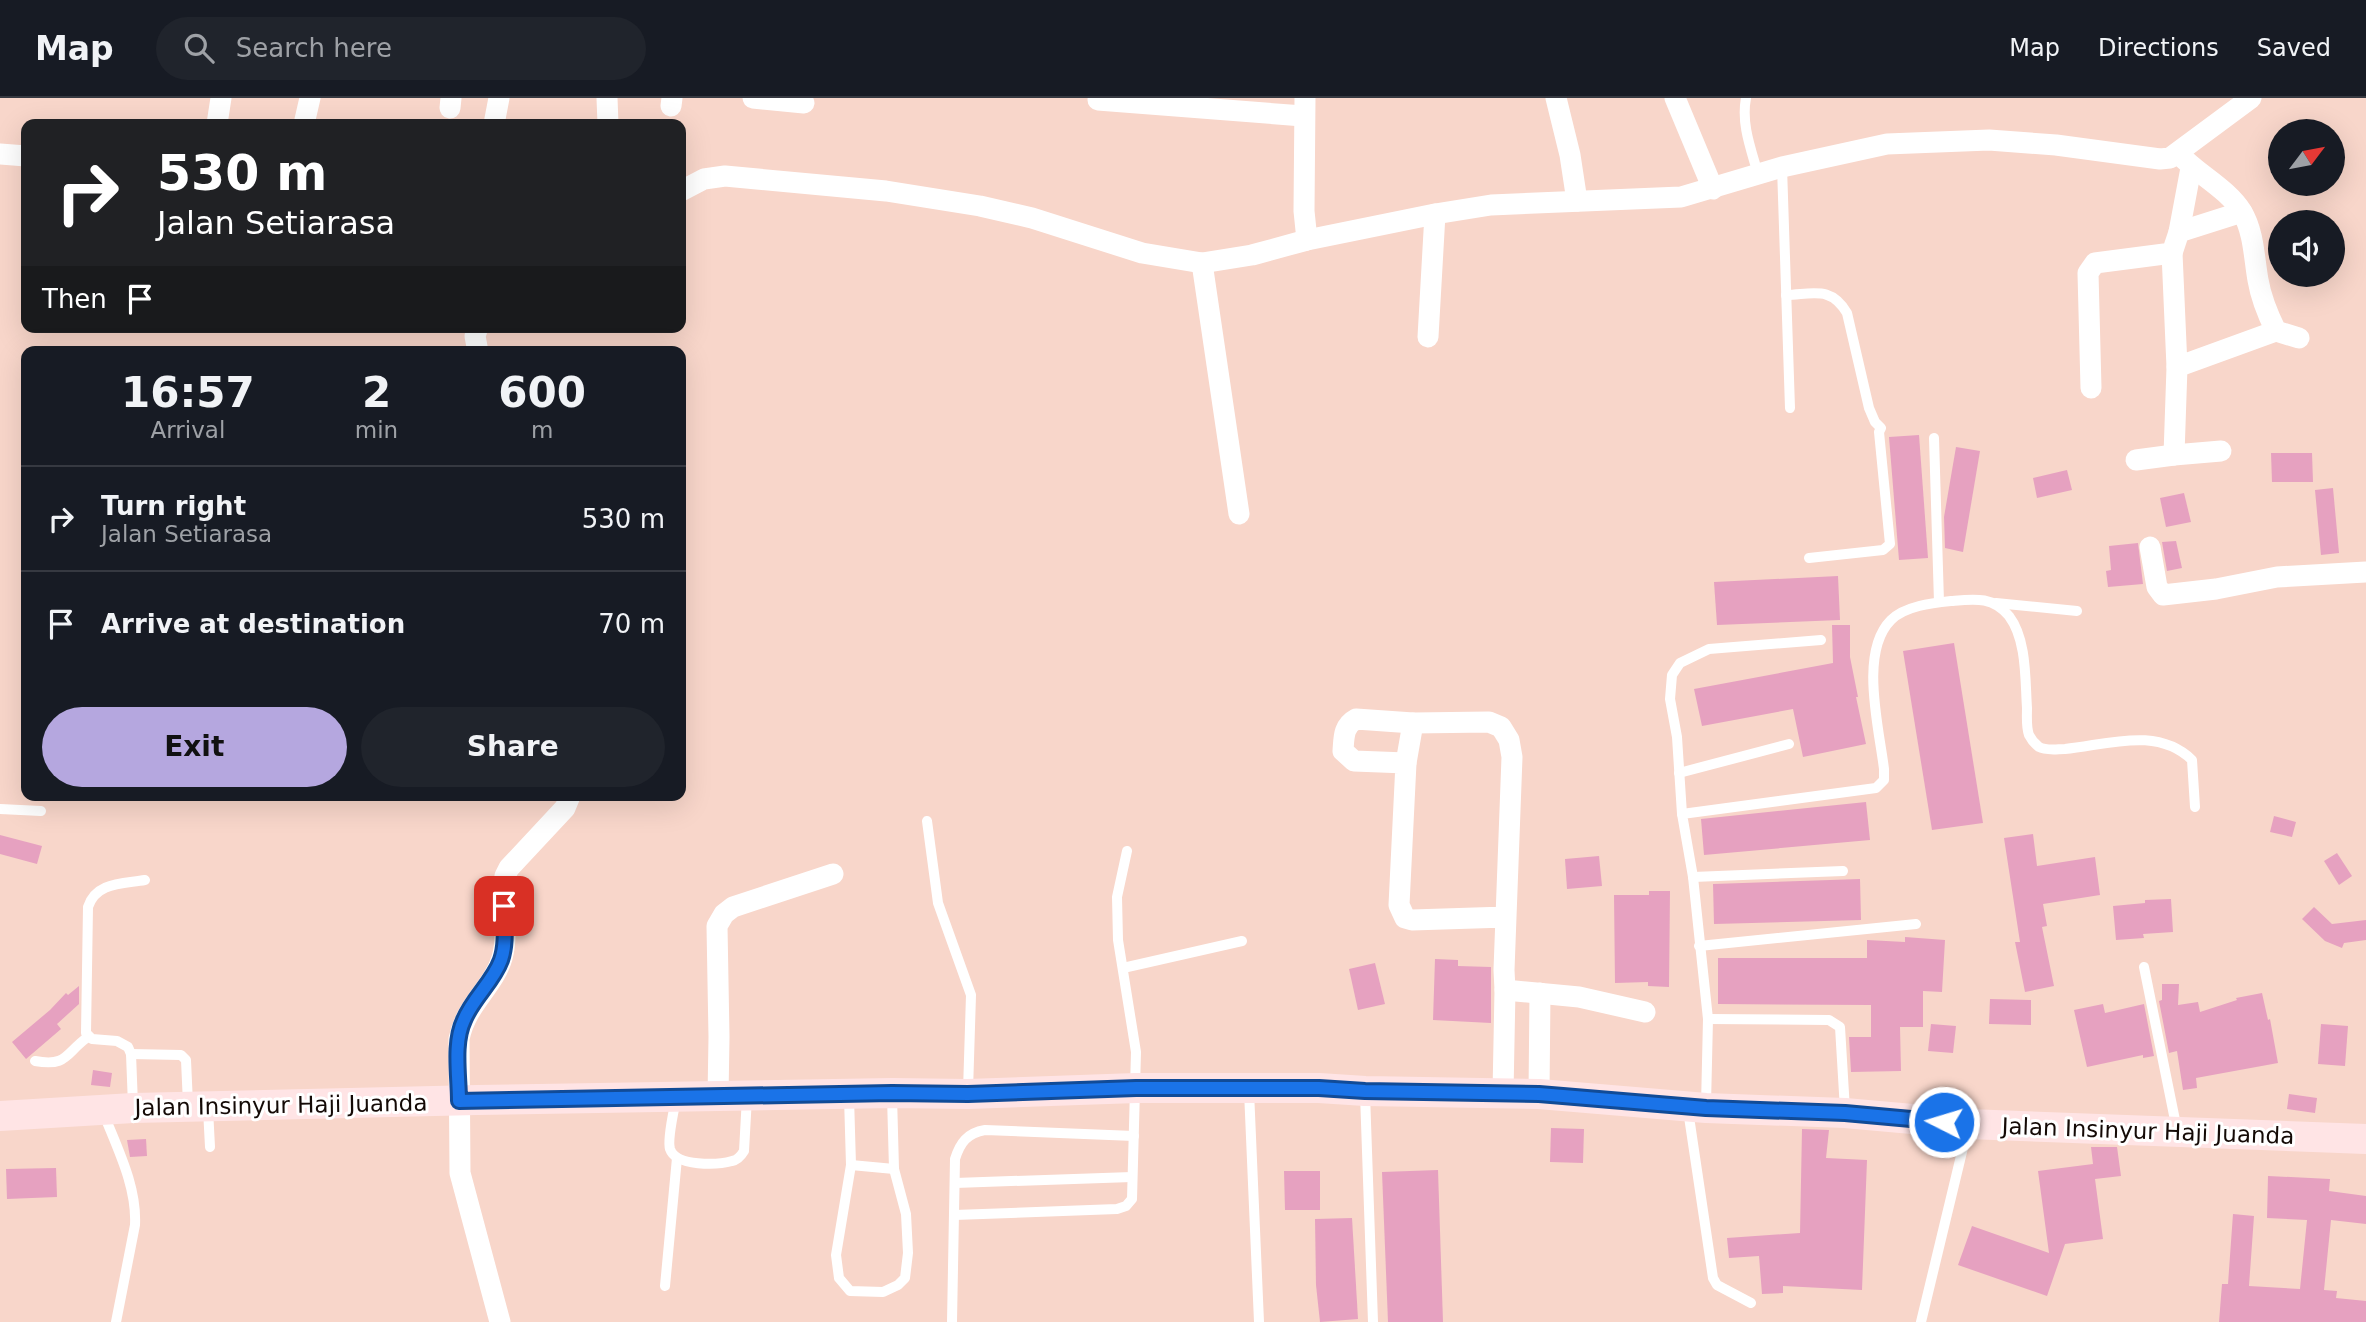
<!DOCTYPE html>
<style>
body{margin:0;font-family:"DejaVu Sans",sans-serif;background:#20242c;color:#f1f3f6;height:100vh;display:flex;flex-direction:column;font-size:26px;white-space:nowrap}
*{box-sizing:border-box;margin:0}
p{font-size:23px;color:#9ea1a6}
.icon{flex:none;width:38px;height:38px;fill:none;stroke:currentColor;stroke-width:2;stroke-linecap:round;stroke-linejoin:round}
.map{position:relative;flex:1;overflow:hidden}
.side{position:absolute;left:21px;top:248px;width:665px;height:455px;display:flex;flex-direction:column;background:#171b24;border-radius:14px;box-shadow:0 7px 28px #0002}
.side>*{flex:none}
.banner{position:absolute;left:21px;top:21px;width:665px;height:214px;border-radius:14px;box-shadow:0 7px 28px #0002;background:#202124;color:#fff;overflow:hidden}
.needle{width:46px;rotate:58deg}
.tools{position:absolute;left:2268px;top:21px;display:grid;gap:14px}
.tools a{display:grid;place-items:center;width:77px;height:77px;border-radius:50%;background:#171b24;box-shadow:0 7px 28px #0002;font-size:35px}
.pin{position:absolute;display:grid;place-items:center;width:60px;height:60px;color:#fff;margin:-30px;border-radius:14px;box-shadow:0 4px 10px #0006}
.me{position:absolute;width:77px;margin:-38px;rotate:275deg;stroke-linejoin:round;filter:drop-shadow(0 0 5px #0008)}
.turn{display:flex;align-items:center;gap:24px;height:147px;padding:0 21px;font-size:32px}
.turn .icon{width:91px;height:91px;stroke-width:2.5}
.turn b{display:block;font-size:49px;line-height:60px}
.then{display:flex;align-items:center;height:66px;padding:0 21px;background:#0003;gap:14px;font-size:26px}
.eta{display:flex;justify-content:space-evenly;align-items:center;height:119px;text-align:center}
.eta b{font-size:42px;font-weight:800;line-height:49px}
.primary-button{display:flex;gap:14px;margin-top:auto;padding:14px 21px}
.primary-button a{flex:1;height:80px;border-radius:42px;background:#b5a7df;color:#111;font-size:28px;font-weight:800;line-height:80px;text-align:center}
.primary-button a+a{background:#20242c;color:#f1f3f6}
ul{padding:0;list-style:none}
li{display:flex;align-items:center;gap:21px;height:105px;padding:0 21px;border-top:2px solid #363941}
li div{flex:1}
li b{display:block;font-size:26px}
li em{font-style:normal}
header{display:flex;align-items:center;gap:42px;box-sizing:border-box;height:98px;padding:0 35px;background:#171b24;border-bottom:2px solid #363941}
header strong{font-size:33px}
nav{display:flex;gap:38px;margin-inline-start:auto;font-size:24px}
.search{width:490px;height:63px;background:#20242c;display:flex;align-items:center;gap:18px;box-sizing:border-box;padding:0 24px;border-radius:38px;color:#9ea1a6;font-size:26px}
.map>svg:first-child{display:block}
.building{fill:#e6a1c0}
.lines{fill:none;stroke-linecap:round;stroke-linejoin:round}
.service{stroke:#fff;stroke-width:10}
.minor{stroke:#fff;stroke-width:21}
.secondary{stroke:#ffe4e5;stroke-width:30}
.route-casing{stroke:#114b97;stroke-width:18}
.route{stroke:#1a73e8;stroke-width:12}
.labels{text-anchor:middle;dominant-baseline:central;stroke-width:6;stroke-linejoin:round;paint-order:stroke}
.street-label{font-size:23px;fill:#140a06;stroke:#fff}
</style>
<header>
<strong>Map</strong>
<div class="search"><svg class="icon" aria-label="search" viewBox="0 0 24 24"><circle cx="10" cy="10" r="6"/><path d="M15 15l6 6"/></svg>Search here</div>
<nav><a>Map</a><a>Directions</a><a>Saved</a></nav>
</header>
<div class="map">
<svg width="2366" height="1224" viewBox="0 0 2366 1224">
<rect width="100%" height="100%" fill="#f8d6ca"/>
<g class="building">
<polygon points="1919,337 1928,460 1899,462 1889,339"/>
<polygon points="1956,349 1980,353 1963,454 1945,450 1944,419"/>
<polygon points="2271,355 2312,355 2313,384 2272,384"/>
<polygon points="2067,372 2072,392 2037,400 2033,380"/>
<polygon points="2333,390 2339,455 2321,457 2315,392"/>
<polygon points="2184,395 2191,424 2166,429 2160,400"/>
<polygon points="2176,443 2182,470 2167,473 2162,444"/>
<polygon points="2138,445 2143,486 2108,489 2106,473 2111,472 2109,448"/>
<polygon points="1838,478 1840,522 1717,527 1714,484"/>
<polygon points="1832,527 1850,527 1850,559 1858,599 1856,599 1866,646 1803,659 1793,611 1702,628 1694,591 1833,565"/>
<polygon points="1954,545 1983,725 1932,732 1903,553"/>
<polygon points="1866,704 1870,742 1704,757 1701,721"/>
<polygon points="2274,718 2296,724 2292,739 2270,734"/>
<polygon points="2033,736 2037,768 2095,759 2100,797 2043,806 2047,828 2042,829 2054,888 2025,894 2015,844 2020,844 2004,740"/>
<polygon points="0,737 42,748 37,766 0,756"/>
<polygon points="2337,755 2352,778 2339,787 2324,763"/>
<polygon points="1599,758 1602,788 1567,791 1565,761"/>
<polygon points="1860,781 1861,822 1714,826 1713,786"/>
<polygon points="1649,793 1670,793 1669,889 1648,888 1648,884 1615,885 1614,797 1649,797"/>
<polygon points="2171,801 2173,834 2143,836 2144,840 2116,842 2113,808 2145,805 2145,802"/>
<polygon points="2314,809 2332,826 2366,822 2366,842 2344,845 2342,850 2325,843 2302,821"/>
<polygon points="1905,839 1945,842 1942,894 1923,893 1923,929 1900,929 1901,973 1851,974 1849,939 1871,939 1871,907 1718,906 1718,860 1867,860 1867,842 1905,844"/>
<polygon points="1435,861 1458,862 1458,868 1491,869 1491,925 1433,922"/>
<polygon points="1375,865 1385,906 1358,912 1349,871"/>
<polygon points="2162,886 2179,886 2178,907 2198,904 2200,914 2237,902 2236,900 2262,895 2268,922 2270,921 2278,965 2196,980 2197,990 2183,992 2177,953 2169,955 2159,903 2162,902"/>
<polygon points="79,888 79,906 57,926 61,931 26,961 12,944 50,912 66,895 68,897"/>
<polygon points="1990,901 2031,902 2031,927 1989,926"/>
<polygon points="2103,906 2105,915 2144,906 2154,958 2143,960 2143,957 2087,969 2074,912"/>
<polygon points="1931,926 1956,928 1953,955 1928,953"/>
<polygon points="2321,926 2348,928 2345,968 2318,966"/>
<polygon points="93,972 112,975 110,989 91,987"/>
<polygon points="2289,996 2317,1000 2315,1015 2287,1011"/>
<polygon points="1551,1030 1584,1031 1583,1065 1550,1064"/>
<polygon points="1802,1031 1829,1032 1826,1060 1867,1062 1862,1192 1783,1188 1783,1195 1762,1196 1759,1158 1729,1160 1727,1140 1800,1135"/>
<polygon points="146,1041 147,1058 130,1059 127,1042"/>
<polygon points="2091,1049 2117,1049 2121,1078 2095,1081 2103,1141 2065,1146 2047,1198 1958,1167 1972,1128 2049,1155 2038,1073 2093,1066"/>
<polygon points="56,1070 57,1099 7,1101 6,1071"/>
<polygon points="1438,1072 1443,1224 1388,1224 1382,1074"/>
<polygon points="1284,1073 1320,1073 1320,1112 1285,1112"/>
<polygon points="2268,1078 2330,1081 2329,1093 2366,1098 2366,1126 2331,1122 2324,1192 2337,1193 2336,1200 2366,1203 2366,1224 2219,1224 2222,1186 2228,1186 2233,1116 2254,1118 2249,1188 2300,1191 2307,1122 2267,1120"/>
<polygon points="1352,1120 1358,1221 1320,1224 1316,1187 1315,1121"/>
</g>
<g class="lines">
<g class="service">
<path d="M1746 0C1741 26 1751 51 1758 76"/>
<polyline points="1782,69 1790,310"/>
<path d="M1786 197C1814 196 1831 188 1847 215L1869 310 1875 324 1881 330 1879 334 1890 446 1883 452 1809 460"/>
<polyline points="1934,340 1939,504"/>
<polyline points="1996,505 2077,513"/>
<polyline points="1679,675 1789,646"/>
<polyline points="0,711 41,713"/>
<polyline points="1682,716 1677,639 1670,601 1672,577 1680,565 1709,551 1821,542"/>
<polyline points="927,723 938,805 971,897 968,993"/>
<polyline points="1693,779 1843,773"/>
<polyline points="1699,848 1916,826"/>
<polyline points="2144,869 2177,1032"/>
<polyline points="1123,870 1242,843"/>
<polyline points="1708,921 1829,922 1840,929 1845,1012"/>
<polyline points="131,956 181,957 186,962 188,1006"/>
<path d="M35 963C68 969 65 955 88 939"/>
<polyline points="1249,993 1259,1224"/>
<polyline points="1365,996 1373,1224"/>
<polyline points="849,999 851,1067 836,1157 839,1180 850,1193 883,1194 898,1187 905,1180 908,1155 906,1116 894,1071 892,998"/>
<path d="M676 1001C674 1012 667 1041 670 1051 676 1069 718 1067 732 1063 738 1062 741 1058 744 1053L747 999"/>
<path d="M133 1007 131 956 128 949 117 943 92 941 86 935 88 809C96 784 122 786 145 782"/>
<path d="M1706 1007 1708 921 1693 779 1682 716 1876 690 1884 682V671C1879 629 1859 554 1891 522 1905 508 1932 505 1951 503 1974 501 1993 498 2009 518 2027 542 2025 581 2027 610 2027 618 2026 629 2029 637 2031 641 2035 646 2039 649 2046 653 2057 651 2065 651 2107 647 2157 628 2192 662L2195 709"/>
<polyline points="208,1011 210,1049"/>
<polyline points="1688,1012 1713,1180 1717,1187 1751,1205"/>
<path d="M103 1014C117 1050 137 1088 135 1127L116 1224"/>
<polyline points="851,1067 894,1071"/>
<polyline points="955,1085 1132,1079"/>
<polyline points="954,1117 1117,1111 1126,1108 1132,1101 1136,954 1118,842 1117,799 1127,753"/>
<polyline points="665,1188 677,1060"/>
<path d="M952 1224 955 1061C960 1045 967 1035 985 1032L1134 1038"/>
<polyline points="1921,1224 1968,1029"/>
</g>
<g class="minor">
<polyline points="607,0 608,26"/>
<polyline points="753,0 804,5"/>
<polyline points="1305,0 1304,113 1307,142"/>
<polyline points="1556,0 1570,57 1577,103"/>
<polyline points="1675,0 1713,91"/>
<polyline points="1098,2 1303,18"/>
<polyline points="671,8 672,0"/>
<polyline points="450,10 451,0"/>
<polyline points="217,26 221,0"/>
<polyline points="304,26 310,0"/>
<polyline points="494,26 499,0"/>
<polyline points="0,56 26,58"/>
<path d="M2179 56C2197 76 2227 90 2242 114 2254 134 2254 160 2258 182 2261 200 2268 217 2276 233L2299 240"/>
<polyline points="681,93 704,81 725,78 886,93 980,108 1032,120 1142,155 1202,165 1252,157 1307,142 1435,116 1491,107 1681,99 1782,69 1887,46 1989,42 2056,47 2160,61 2170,60 2251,0"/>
<polyline points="2179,134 2191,70"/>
<polyline points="2172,155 2177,269 2276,233"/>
<polyline points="1202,165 1239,416"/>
<polyline points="478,229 475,238 478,254"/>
<polyline points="1428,239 1435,116"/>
<polyline points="2177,269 2174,357 2221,353"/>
<polyline points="2091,290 2088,175 2095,165 2172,155 2179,134 2242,114"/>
<polyline points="2136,362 2174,357"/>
<polyline points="2150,449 2157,489 2163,497 2216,491 2277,479 2366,474"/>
<polyline points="1406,665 1413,625"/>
<polyline points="1505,892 1579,899 1645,914"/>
<path d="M1503 995 1505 892 1504 872 1512 659 1509 642 1501 629 1489 624 1413 625 1356 621C1343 628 1344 640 1343 653L1354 663 1406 665 1399 807 1405 820 1412 822 1506 819"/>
<polyline points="1539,996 1540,895"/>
<polyline points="718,999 719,939 717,828 724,816 733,809 833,776"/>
<path d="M500 1224 460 1075 459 941C466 906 493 890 502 860 509 834 502 804 505 778L509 770 565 710 570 698"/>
</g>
<polyline class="secondary" points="0,1018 133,1010 477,1002 892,995 968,996 1136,990 1319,990 1365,993 1539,996 1706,1010 1845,1015 1968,1026 2366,1041"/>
</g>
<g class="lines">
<g class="route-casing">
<path id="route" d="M504 808C504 825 507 845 501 862 493 884 473 900 464 922 453 945 459 978 459 1003L892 995 968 996 1136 990H1319L1365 993 1539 996 1706 1010 1845 1015 1944 1024"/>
</g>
<use href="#route" class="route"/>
</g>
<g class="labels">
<g class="street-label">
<text transform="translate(281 1007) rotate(-1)">Jalan Insinyur Haji Juanda</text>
<text transform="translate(2148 1033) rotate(2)">Jalan Insinyur Haji Juanda</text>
</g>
</g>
</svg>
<div class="tools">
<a><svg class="needle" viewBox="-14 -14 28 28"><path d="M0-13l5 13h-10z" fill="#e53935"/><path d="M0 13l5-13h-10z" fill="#9ea1a6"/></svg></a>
<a><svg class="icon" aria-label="sound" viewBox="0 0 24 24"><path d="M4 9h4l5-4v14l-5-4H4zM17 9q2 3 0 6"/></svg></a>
</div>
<div class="pin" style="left:504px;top:808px;background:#d93025"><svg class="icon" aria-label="arrive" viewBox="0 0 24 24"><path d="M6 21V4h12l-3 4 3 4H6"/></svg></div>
<svg class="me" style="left:1944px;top:1024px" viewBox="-20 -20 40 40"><circle r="17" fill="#1a73e8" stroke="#fff" stroke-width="3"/><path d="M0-11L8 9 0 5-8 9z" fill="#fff"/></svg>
<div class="banner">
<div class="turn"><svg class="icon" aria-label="right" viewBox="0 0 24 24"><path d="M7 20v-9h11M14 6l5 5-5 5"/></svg><div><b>530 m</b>Jalan Setiarasa</div></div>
<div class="then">Then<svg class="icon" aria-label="arrive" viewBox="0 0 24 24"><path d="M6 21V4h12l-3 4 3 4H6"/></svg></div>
</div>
<section class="side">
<div class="eta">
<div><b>16:57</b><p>Arrival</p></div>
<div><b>2</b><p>min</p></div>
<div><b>600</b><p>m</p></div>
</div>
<ul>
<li><svg class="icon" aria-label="right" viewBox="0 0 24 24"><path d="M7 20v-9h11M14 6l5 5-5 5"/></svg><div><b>Turn right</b><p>Jalan Setiarasa</p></div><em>530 m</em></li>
<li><svg class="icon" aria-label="arrive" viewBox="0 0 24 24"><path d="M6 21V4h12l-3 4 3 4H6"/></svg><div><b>Arrive at destination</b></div><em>70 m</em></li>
</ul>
<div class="primary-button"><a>Exit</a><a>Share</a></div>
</section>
</div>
